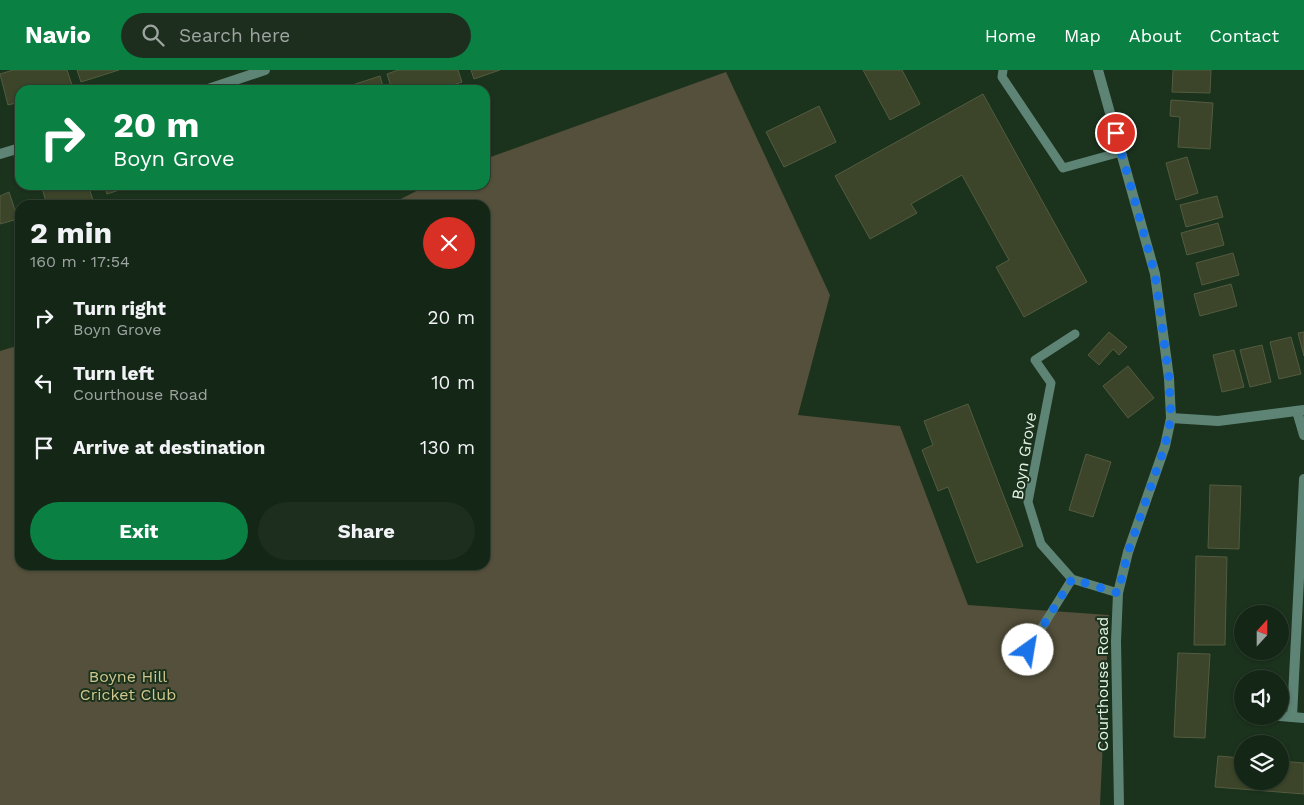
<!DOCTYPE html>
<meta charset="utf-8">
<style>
body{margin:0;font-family:"Work Sans",sans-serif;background:#1d2e1f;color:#f1f3f6;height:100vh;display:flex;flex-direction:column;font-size:19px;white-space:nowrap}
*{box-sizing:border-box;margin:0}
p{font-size:16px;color:#9da5a1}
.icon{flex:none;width:28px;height:28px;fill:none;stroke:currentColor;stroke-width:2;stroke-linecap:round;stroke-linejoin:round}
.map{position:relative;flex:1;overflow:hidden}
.side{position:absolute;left:15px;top:130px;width:475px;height:370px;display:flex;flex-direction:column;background:#142616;border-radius:15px;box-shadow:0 1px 4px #0004,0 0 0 1px #334335}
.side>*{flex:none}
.banner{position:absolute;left:15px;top:15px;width:475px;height:105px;border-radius:15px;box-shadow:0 1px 4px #0004,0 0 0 1px #334335;background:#0b8043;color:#fff;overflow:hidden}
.needle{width:32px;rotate:21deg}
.tools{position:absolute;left:1234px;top:535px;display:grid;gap:10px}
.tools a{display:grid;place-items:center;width:55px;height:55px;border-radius:50%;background:#142616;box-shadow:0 1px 4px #0004,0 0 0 1px #334335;font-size:25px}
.pin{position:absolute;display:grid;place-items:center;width:42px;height:42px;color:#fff;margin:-21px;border:2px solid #fff;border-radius:50%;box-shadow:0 1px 5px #0007}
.me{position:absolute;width:55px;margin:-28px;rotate:32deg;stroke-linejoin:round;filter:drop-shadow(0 0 4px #0008)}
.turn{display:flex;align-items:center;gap:18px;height:105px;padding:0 15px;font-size:22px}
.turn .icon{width:65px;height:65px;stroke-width:2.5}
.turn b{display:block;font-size:35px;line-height:42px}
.round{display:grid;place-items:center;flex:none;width:52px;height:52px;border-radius:26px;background:#1d2e1f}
.overview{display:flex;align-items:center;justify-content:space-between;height:85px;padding:0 15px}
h1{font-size:30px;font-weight:700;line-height:38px}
.action{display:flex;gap:10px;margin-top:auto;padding:10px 15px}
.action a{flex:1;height:58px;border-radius:30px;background:#0b8043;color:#fff;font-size:20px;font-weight:700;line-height:58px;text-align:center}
.action a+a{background:#1d2e1f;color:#f1f3f6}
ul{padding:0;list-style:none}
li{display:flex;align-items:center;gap:15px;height:65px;padding:0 15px}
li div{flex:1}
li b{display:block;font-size:19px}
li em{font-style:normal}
header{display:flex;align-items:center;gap:30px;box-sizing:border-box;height:70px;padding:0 25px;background:#0b8043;color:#fff}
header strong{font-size:24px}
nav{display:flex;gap:28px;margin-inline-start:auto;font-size:18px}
.search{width:350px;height:45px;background:#1d2e1f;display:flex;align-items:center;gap:12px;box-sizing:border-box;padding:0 18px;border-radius:28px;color:#9da5a1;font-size:19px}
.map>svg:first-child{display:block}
.green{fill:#54503b}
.building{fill:#3c4429;stroke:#535c3f}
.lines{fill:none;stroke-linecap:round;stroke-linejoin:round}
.service{stroke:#5e8476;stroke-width:9}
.minor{stroke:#5e8476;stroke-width:10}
.tertiary{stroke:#5e8476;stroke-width:10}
.route{stroke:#1a73e8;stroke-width:9;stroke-dasharray:0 16.2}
.labels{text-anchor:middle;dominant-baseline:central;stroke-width:4;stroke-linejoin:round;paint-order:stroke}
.street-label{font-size:16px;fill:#e3f2e4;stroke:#1b321d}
.park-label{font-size:16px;fill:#d1c78e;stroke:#1b321d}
</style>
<header>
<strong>Navio</strong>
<div class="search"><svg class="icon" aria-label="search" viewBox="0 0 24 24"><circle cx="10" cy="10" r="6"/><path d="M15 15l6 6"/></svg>Search here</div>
<nav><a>Home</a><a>Map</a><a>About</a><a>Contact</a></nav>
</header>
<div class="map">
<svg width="1304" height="735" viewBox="0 0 1304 735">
<rect width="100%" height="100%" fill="#1b321d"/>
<polygon class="green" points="726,2 830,225 798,345 900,356 968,535 1109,545 1100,735 0,735 0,281 20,275 20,495 485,495 485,135 389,135 428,115 485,115 485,89"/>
<g class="building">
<polygon points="13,0 67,0 72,15 57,20 20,20 20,32 8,35 0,4"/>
<polygon points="77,0 119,0 81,12"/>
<polygon points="398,0 458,0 462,12 438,20 392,20 387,4"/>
<polygon points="471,0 500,0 474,9"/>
<polygon points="863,0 902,0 920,34 890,50"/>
<polygon points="1173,0 1211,0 1210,23 1172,22"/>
<polygon points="380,6 384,20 337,20"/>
<polygon points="983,24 1087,212 1024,247 996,197 1009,190 962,105 911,134 917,143 870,169 835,106"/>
<polygon points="1171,30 1213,33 1210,79 1178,77 1180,47 1170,46"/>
<polygon points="819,36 836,72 784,97 766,62"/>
<polygon points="1187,87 1198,123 1176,130 1166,93"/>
<polygon points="51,115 88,115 93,130 78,135 47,135 42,118"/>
<polygon points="104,115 135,115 107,124"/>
<polygon points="9,122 18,149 0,154 0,126"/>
<polygon points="1217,126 1223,147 1186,157 1180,135"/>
<polygon points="1218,153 1224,175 1187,185 1181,163"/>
<polygon points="1233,183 1239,205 1202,215 1196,193"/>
<polygon points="1231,214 1237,236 1200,246 1194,224"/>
<polygon points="1109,262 1127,277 1119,285 1113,279 1099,295 1088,285"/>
<polygon points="1304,262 1304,286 1298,263"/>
<polygon points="1291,267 1301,304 1279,309 1270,272"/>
<polygon points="1262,275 1271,312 1250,317 1240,280"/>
<polygon points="1234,280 1244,317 1222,322 1213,285"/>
<polygon points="1128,296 1154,328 1128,348 1103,316"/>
<polygon points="968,334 1023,476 977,493 948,417 938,421 922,380 933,375 924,351"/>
<polygon points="1086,384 1111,392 1093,447 1069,440"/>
<polygon points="1210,415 1241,416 1239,479 1208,478"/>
<polygon points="1196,486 1227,487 1225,575 1194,575"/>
<polygon points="1178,583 1210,584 1205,668 1174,667"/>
<polygon points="1218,686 1242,688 1242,711 1280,711 1280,691 1304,693 1304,724 1215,717"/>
</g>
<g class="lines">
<g class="service">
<polyline points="1003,0 1002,7 1063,98 1121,82"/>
<polyline points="1075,264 1035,290 1051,313 1028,432 1041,474 1072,509 1118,523"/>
<polyline points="1028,580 1072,509"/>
</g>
<g class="minor">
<polyline points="205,20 265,0"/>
<polyline points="0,84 20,78"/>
<polyline points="1297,341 1304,365"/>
<polyline points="1171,348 1218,351 1304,340"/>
<polyline points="1280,646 1304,648"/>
<polyline points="1292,647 1304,409"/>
</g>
<polyline class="tertiary" points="1098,0 1155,204 1169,308 1171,348 1165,376 1128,482 1118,523 1116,571 1119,735"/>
</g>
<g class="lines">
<polyline class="route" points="1028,580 1072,509 1118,523 1128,482 1165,376 1171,348 1169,308 1155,204 1116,63"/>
</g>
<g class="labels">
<g class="street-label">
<text transform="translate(1024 386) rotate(-81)">Boyn Grove</text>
<text transform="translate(1102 614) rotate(-90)">Courthouse Road</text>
</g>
<g class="park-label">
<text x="128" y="606">Boyne Hill<tspan x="128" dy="18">Cricket Club</tspan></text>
</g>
</g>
</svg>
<div class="tools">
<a><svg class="needle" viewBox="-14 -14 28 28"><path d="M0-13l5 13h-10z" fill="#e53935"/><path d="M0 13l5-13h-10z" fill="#9da5a1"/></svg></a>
<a><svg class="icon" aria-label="sound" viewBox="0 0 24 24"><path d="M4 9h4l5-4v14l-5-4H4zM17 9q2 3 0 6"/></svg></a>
<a><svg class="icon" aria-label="layers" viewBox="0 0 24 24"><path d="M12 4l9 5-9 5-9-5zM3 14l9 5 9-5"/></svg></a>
</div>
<div class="pin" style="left:1116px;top:63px;background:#d93025"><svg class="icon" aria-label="arrive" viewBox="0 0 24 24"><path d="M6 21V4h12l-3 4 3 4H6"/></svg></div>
<svg class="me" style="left:1028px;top:580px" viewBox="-20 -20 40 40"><circle r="19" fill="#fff"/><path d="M0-13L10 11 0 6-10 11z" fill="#1a73e8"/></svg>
<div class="banner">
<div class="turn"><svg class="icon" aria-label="right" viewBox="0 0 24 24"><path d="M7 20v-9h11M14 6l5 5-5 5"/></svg><div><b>20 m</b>Boyn Grove</div></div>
</div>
<section class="side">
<div class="overview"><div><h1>2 min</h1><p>160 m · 17:54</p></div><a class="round" style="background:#d93025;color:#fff"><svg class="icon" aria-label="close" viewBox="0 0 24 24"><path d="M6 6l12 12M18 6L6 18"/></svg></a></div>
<ul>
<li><svg class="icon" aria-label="right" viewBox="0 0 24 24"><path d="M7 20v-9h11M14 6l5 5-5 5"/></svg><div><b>Turn right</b><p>Boyn Grove</p></div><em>20 m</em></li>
<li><svg class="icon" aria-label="left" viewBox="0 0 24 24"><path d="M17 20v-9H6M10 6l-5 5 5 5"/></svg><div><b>Turn left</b><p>Courthouse Road</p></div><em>10 m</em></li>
<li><svg class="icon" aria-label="arrive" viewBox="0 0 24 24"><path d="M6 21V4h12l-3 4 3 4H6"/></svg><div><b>Arrive at destination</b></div><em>130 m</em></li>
</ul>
<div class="action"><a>Exit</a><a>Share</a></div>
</section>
</div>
